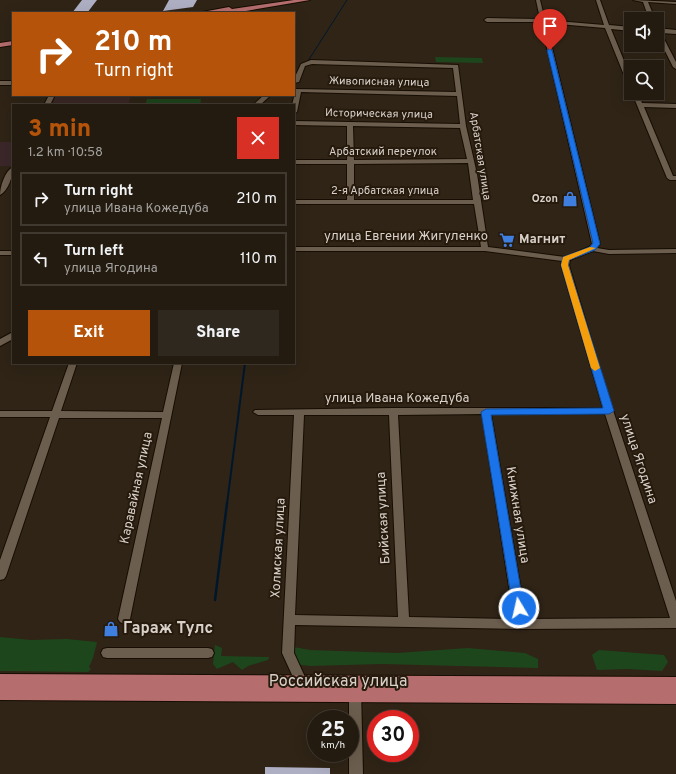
<!DOCTYPE html>
<meta charset="utf-8">
<style>
body{margin:0;font-family:Overpass,sans-serif;background:#2f281e;color:#f1f3f6;height:100vh;display:flex;flex-direction:column;font-size:15px;white-space:nowrap}
*{box-sizing:border-box;margin:0}
p{font-size:13px;color:#a3a19f}
.icon{flex:none;width:22px;height:22px;fill:none;stroke:currentColor;stroke-width:2;stroke-linecap:round;stroke-linejoin:round}
.map{position:relative;flex:1;overflow:hidden}
.sheet{position:absolute;left:12px;top:104px;width:283px;height:260px;display:flex;flex-direction:column;background:#231b10;border-radius:0px;box-shadow:0 4px 16px #0002,0 0 0 1px #403930}
.sheet>*{flex:none}
.top-card{position:absolute;left:12px;top:12px;width:283px;height:84px;border-radius:0px;box-shadow:0 4px 16px #0002,0 0 0 1px #403930;background:#b45309;color:#fff;overflow:hidden}
.tools{position:absolute;left:624px;top:12px;display:grid;gap:8px}
.tools a{display:grid;place-items:center;width:40px;height:40px;border-radius:0px;background:#231b10;box-shadow:0 4px 16px #0002,0 0 0 1px #403930;font-size:20px}
.speed{position:absolute;left:307px;top:710px;display:flex;gap:8px;font-size:20px;font-weight:700;text-align:center}
.speed>*{display:grid;place-content:center;width:52px;height:52px;border-radius:50%;background:#231b10;box-shadow:0 4px 16px #0002,0 0 0 1px #403930;line-height:1}
.speed small{font-size:10px;font-weight:400}
.speed .limit{border:6px solid #d22;background:#fff;color:#111}
.pin{position:absolute;display:grid;place-items:center;width:34px;height:34px;color:#fff;margin:-41px -17px;border-radius:50% 50% 50% 0;rotate:-45deg;box-shadow:0 0 4px #0007}
.pin .icon{rotate:45deg}
.me{position:absolute;width:44px;margin:-22px;rotate:351deg;stroke-linejoin:round;filter:drop-shadow(0 0 3px #0008)}
.turn{display:flex;align-items:center;gap:14px;height:84px;padding:0 16px;font-size:18px}
.turn .icon{width:52px;height:52px;stroke-width:2.5}
.turn b{display:block;font-size:28px;line-height:34px}
.round{display:grid;place-items:center;flex:none;width:42px;height:42px;border-radius:0px;background:#2f281e}
.summary{display:flex;align-items:center;justify-content:space-between;height:68px;padding:0 16px}
h1{font-size:24px;font-weight:800;line-height:30px;color:#b45309}
.cta{display:flex;gap:8px;margin-top:auto;padding:8px 16px}
.cta a{flex:1;height:46px;border-radius:0px;background:#b45309;color:#fff;font-size:16px;font-weight:800;line-height:46px;text-align:center}
.cta a+a{background:#2f281e;color:#f1f3f6}
ul{padding:0;list-style:none}
li{display:flex;align-items:center;gap:12px;height:54px;margin:0 8px 6px;padding:0 8px;border:2px solid #403930;border-radius:0px}
li div{flex:1}
li b{display:block;font-size:15px}
li em{font-style:normal}
.map>svg:first-child{display:block}
.industrial{fill:#3b272a}
.education{fill:#3b2825}
.green{fill:#1e461c}
.lines{fill:none;stroke-linecap:round;stroke-linejoin:round}
.stream-far2{stroke:#00172b;stroke-width:1}
.stream-far1{stroke:#00172b;stroke-width:2}
.stream{stroke:#00172b;stroke-width:2.5}
.building{fill:#afafc4}
.minor-casing{stroke:#170d02;stroke-width:2}
.major-casing{stroke:#170d02;stroke-width:2}
.minor{fill:#6c5e4e;fill-rule:evenodd}
.major{fill:#b56d6e;fill-rule:evenodd}
.route{fill:#1a73e8;stroke:#114b97}
.slow{fill:#f59e0b}
.labels{text-anchor:middle;dominant-baseline:central;stroke-width:4;stroke-linejoin:round;paint-order:stroke}
.far-street-label{font-size:11px;fill:#d9d1c9;stroke:#261a0d}
.far-poi-label{font-size:11px;font-weight:bold;fill:#d9d1c9;stroke:#261a0d;text-anchor:end}
.street-label{font-size:13px;fill:#d9d1c9;stroke:#261a0d}
.poi-label{font-size:13px;font-weight:bold;fill:#d9d1c9;stroke:#261a0d;text-anchor:start}
.near-poi-label{font-size:16px;font-weight:bold;fill:#d9d1c9;stroke:#261a0d;text-anchor:start}
.near-street-label{font-size:16px;fill:#d9d1c9;stroke:#261a0d}
</style>
<div class="map">
<svg width="676" height="774" viewBox="0 0 676 774">
<rect width="100%" height="100%" fill="#2f2416"/>
<polygon class="industrial" points="0,142 13,142 13,162 11,166 0,166"/>
<polygon class="education" points="55,95 131,95 128,105 49,105"/>
<g class="green">
<polygon points="435,57 482,58 483,63 436,62"/>
<polygon points="147,99 201,99 200,105 145,105"/>
<polygon points="0,637 31,640 67,639 97,642 93,658 89,667 91,669 88,672 6,671 0,671"/>
<polygon points="215,645 222,648 221,656 269,657 268,660 248,666 242,670 233,662 217,669 213,664"/>
<polygon points="294,647 310,650 397,653 468,648 525,653 538,659 538,668 382,664 310,666 294,664"/>
<polygon points="599,650 664,655 668,662 662,671 628,669 597,670 592,655"/>
</g>
<g class="lines">
<polyline class="stream-far2" points="308,61 347,0"/>
<polyline class="stream-far1" points="227,504 245,363"/>
<polyline class="stream" points="215,600 227,503"/>
</g>
<g class="building">
<polygon points="82,0 97,0 87,13 72,13"/>
<polygon points="169,0 197,0 193,7 163,11"/>
<polygon points="265,767 330,768 330,774 265,774"/>
</g>
<g class="lines">
<g class="minor-casing">
<g id="minor">
<path d="M536 0H540L545 20 604 25 596 0H600L609 25 631 27V31L611 29 631 78V87L628 85 605 28 546 23 600 244 597 248 609 250 676 249V253L609 254 593 251 570 260 569 265 605 386 676 601V628L521 629 295 625 294 653 305 677 303 687 299 688 295 687 293 677 282 653 294 415H258L253 412 255 410 393 408H603L561 265 562 261 485 251H294V247H481L474 204H294V200H347V164H294V160H347V126L294 125V121L460 124 457 96 301 92 297 112 294 114V105H292L296 89 456 92 453 68 312 64 305 66 299 82 294 83V79L301 64 311 60 458 65 466 126 477 174 488 247 565 257 589 247 592 244 541 22H487L484 20 487 18 540 19ZM353 126 460 128 467 159 354 160ZM468 163 473 200H354V164ZM482 414 514 619 409 617 398 415ZM491 414H605L670 618 526 619ZM304 415H389L398 617 295 615Z"/>
<polygon points="633,0 676,2 676,4 648,2 655,19 649,19 643,2"/>
<polygon points="657,28 676,30 676,34 661,33 676,62 676,69 673,67 657,35"/>
<rect x="0" y="81" width="13" height="4"/>
<polygon points="632,93 638,93 642,103 676,104 676,108 644,107 673,176 676,176 676,180 670,180 667,178"/>
<polygon points="49,95 55,95 50,105 44,105"/>
<polygon points="264,95 271,95 260,105 253,105"/>
<path d="M13 167C13 176 8 191 0 195 0 186 5 171 13 167Z"/>
<rect x="0" y="251" width="13" height="4"/>
<polygon points="13,332 13,339 0,346 0,339"/>
<polygon points="69,363 77,363 61,411 163,412 174,363 182,363 130,619 128,622 124,624 120,622 118,619 162,418 59,418 6,576 4,579 0,580 0,560 50,417 0,417 0,411 52,411"/>
<polygon points="107,648 208,648 212,649 214,653 212,657 208,658 107,658 103,657 101,653 103,649"/>
<polygon points="355,685 359,686 361,690 363,774 349,774 349,690 351,686"/>
</g>
</g>
<g class="major-casing">
<g id="major">
<polygon points="294,0 310,0 234,13 197,13 229,7 232,9"/>
<polygon points="13,41 13,45 0,47 0,43"/>
<polygon points="0,674 676,677 676,704 0,700"/>
</g>
</g>
<use href="#minor" class="minor"/>
<use href="#major" class="major"/>
</g>
<polygon class="route" points="550,48 552,50 600,244 595,250 569,260 568,265 614,411 609,414 491,415 524,608 523,612 515,612 513,608 481,412 486,409 603,408 561,265 563,257 590,247 593,243 547,50"/>
<polygon class="slow" points="590,247 596,248 569,260 568,265 600,368 595,371 591,368 561,265 563,257"/>
<defs>
<g id="shop-bare" transform="scale(1.2)"><path d="M-5-2.5h2.3a2.7 3.5 0 0 1 5.4 0H5L5.5 6h-11ZM-1.5-2.5h3a1.5 2.3 0 0 0-3 0Z" fill="#3f7fe0" stroke="#261a0d" stroke-width="2.5" paint-order="stroke"/></g>
<g id="supermarket-bare" transform="scale(1.2)"><path d="M-6-5.5h2.5l.6 2H6L4.5 2H-2.5L-4.4-4H-6ZM-1.5 3.2a1.3 1.3 0 1 0 .1 0ZM3 3.2a1.3 1.3 0 1 0 .1 0Z" fill="#3f7fe0" stroke="#261a0d" stroke-width="2.5" paint-order="stroke"/></g>
</defs>
<g fill-rule="evenodd">
<use href="#shop-bare" x="570" y="199"/>
<use href="#supermarket-bare" x="507" y="240"/>
<use href="#shop-bare" x="111" y="629"/>
</g>
<g class="labels">
<g class="far-street-label">
<text transform="translate(379 82) rotate(1)">Живописная улица</text>
<text transform="translate(379 114) rotate(1)">Историческая улица</text>
<text x="383" y="152">Арбатский переулок</text>
<text transform="translate(480 156) rotate(81)">Арбатская улица</text>
<text x="385" y="191">2-я Арбатская улица</text>
</g>
<g class="far-poi-label">
<text x="558" y="199">Ozon</text>
</g>
<g class="street-label">
<text x="406" y="237">улица Евгении Жигуленко</text>
<text x="397" y="399">улица Ивана Кожедуба</text>
<text transform="translate(638 459) rotate(72)">улица Ягодина</text>
<text transform="translate(137 488) rotate(-78)">Каравайная улица</text>
<text transform="translate(517 515) rotate(81)">Книжная улица</text>
<text transform="translate(384 518) rotate(-93)">Бийская улица</text>
<text transform="translate(279 548) rotate(-87)">Холмская улица</text>
</g>
<g class="poi-label">
<text x="519" y="240">Магнит</text>
</g>
<g class="near-poi-label">
<text x="123" y="629">Гараж Тулс</text>
</g>
<g class="near-street-label">
<text x="338" y="682">Российская улица</text>
</g>
</g>
</svg>
<div class="tools">
<a><svg class="icon" aria-label="sound" viewBox="0 0 24 24"><path d="M4 9h4l5-4v14l-5-4H4zM17 9q2 3 0 6"/></svg></a>
<a><svg class="icon" aria-label="search" viewBox="0 0 24 24"><circle cx="10" cy="10" r="6"/><path d="M15 15l6 6"/></svg></a>
</div>
<div class="speed"><div>25<small>km/h</small></div><div class="limit">30</div></div>
<div class="pin" style="left:550px;top:50px;background:#d93025"><svg class="icon" aria-label="arrive" viewBox="0 0 24 24"><path d="M6 21V4h12l-3 4 3 4H6"/></svg></div>
<svg class="me" style="left:519px;top:608px" viewBox="-20 -20 40 40"><circle r="17" fill="#1a73e8" stroke="#fff" stroke-width="3"/><path d="M0-11L8 9 0 5-8 9z" fill="#fff"/></svg>
<div class="top-card">
<div class="turn"><svg class="icon" aria-label="right" viewBox="0 0 24 24"><path d="M7 20v-9h11M14 6l5 5-5 5"/></svg><div><b>210 m</b>Turn right</div></div>
</div>
<section class="sheet">
<div class="summary"><div><h1>3 min</h1><p>1.2 km · 10:58</p></div><a class="round" style="background:#d93025;color:#fff"><svg class="icon" aria-label="close" viewBox="0 0 24 24"><path d="M6 6l12 12M18 6L6 18"/></svg></a></div>
<ul>
<li><svg class="icon" aria-label="right" viewBox="0 0 24 24"><path d="M7 20v-9h11M14 6l5 5-5 5"/></svg><div><b>Turn right</b><p>улица Ивана Кожедуба</p></div><em>210 m</em></li>
<li><svg class="icon" aria-label="left" viewBox="0 0 24 24"><path d="M17 20v-9H6M10 6l-5 5 5 5"/></svg><div><b>Turn left</b><p>улица Ягодина</p></div><em>110 m</em></li>
</ul>
<div class="cta"><a>Exit</a><a>Share</a></div>
</section>
</div>
